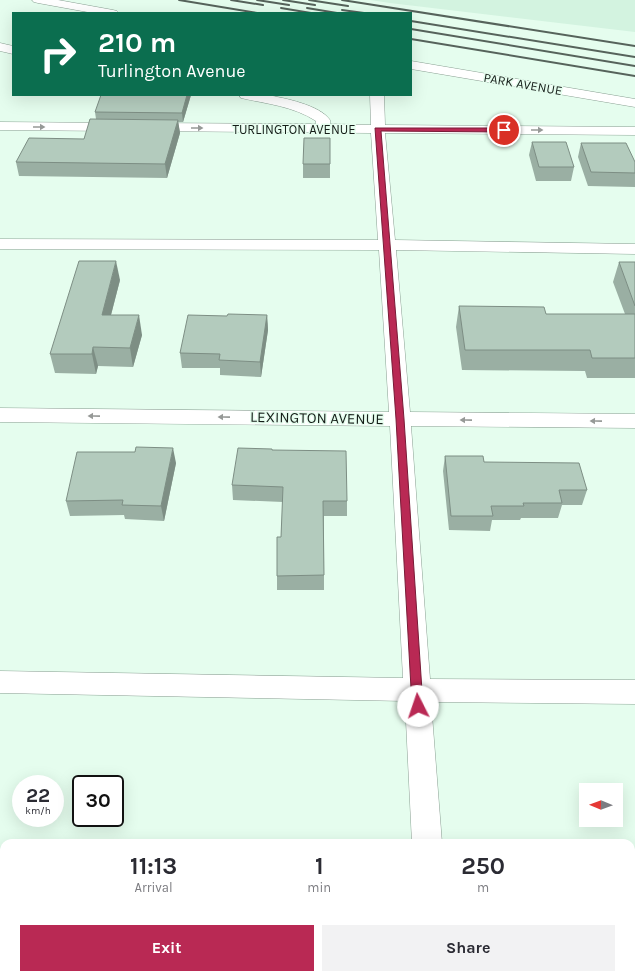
<!DOCTYPE html>
<style>
body{margin:0;font-family:Karla,sans-serif;background:#f2f2f3;color:#2b2b33;height:100vh;display:flex;flex-direction:column;font-size:15px;white-space:nowrap}
*{box-sizing:border-box;margin:0}
p{font-size:13px;color:#7c7c81}
.icon{flex:none;width:22px;height:22px;fill:none;stroke:currentColor;stroke-width:2;stroke-linecap:round;stroke-linejoin:round}
.map{position:relative;flex:1;overflow:hidden}
.panel{position:absolute;left:0px;top:839px;width:635px;height:140px;display:flex;flex-direction:column;background:#fff;border-radius:12px 12px 0 0;box-shadow:0 4px 16px #0002}
.panel>*{flex:none}
.guide{position:absolute;left:12px;top:12px;width:400px;height:84px;border-radius:0px;box-shadow:0 4px 16px #0002;background:#0b6e4f;color:#fff;overflow:hidden}
.needle{width:26px;rotate:271deg}
.controls{position:absolute;left:579px;top:783px;display:grid;gap:8px}
.controls a{display:grid;place-items:center;width:44px;height:44px;border-radius:0px;background:#fff;box-shadow:0 4px 16px #0002;font-size:20px}
.speed{position:absolute;left:12px;top:775px;display:flex;gap:8px;font-size:20px;font-weight:700;text-align:center}
.speed>*{display:grid;place-content:center;width:52px;height:52px;border-radius:50%;background:#fff;box-shadow:0 4px 16px #0002;line-height:1}
.speed small{font-size:10px;font-weight:400}
.speed .limit{border:2px solid #111;border-radius:6px;background:#fff;color:#111}
.pin{position:absolute;display:grid;place-items:center;width:34px;height:34px;color:#fff;margin:-17px;border:2px solid #fff;border-radius:50%;box-shadow:0 1px 4px #0007}
.me{position:absolute;width:44px;margin:-22px;rotate:356deg;stroke-linejoin:round;filter:drop-shadow(0 0 3px #0008)}
.turn{display:flex;align-items:center;gap:14px;height:84px;padding:0 20px;font-size:18px}
.turn .icon{width:52px;height:52px;stroke-width:2.5}
.turn b{display:block;font-size:28px;line-height:34px}
.eta{display:flex;justify-content:space-evenly;align-items:center;height:68px;text-align:center}
.eta b{font-size:24px;font-weight:700;line-height:28px}
.cta{display:flex;gap:8px;margin-top:auto;padding:8px 20px}
.cta a{flex:1;height:46px;border-radius:0px;background:#b92954;color:#fff;font-size:16px;font-weight:700;line-height:46px;text-align:center}
.cta a+a{background:#f2f2f3;color:#2b2b33}
.map>svg:first-child{display:block}
.built{fill:#d3f3e0}
.lines{fill:none;stroke-linecap:round;stroke-linejoin:round}
.minor-casing{stroke:#8aa093;stroke-width:1}
.minor{fill:#fff;fill-rule:evenodd}
.rail{stroke:#56635b;stroke-width:2}
.wall{fill:#9aafa3}
.shaded-wall{fill:#7d8e84}
.building{fill:#b3cbbd;stroke:#7d8e84}
.oneway{fill:#969997}
.route{fill:#b92954;stroke:#781b37}
.labels{text-anchor:middle;dominant-baseline:central;stroke-width:3;stroke-linejoin:round;paint-order:stroke}
.far-street-label{font-size:13px;fill:#151d18;stroke:#e5fdee}
.street-label{font-size:15px;fill:#151d18;stroke:#e5fdee}
</style>
<div class="map">
<svg width="635" height="979" viewBox="0 0 635 979">
<rect width="100%" height="100%" fill="#e5fdee"/>
<polygon class="built" points="370,0 635,0 635,32 390,3"/>
<g class="lines">
<g class="minor-casing">
<g id="minor">
<polygon points="32,0 58,0 113,10 117,11 119,13 93,13 38,3 34,2"/>
<polygon points="0,43 13,46 13,54 0,51"/>
<polygon points="411,61 635,99 635,107 411,69"/>
<path d="M239 95C248 95 258 94 267 95 284 98 320 105 330 120V124L371 125 370 95H384L385 125 635 127V135L385 133 395 240 635 244V254L396 250 410 412 635 414V428L411 426 430 679 635 680V704L431 702 442 843H412L405 701 0 693V671L403 678 390 426 0 422V408L389 412 379 250 0 249V239L378 240 371 133 149 131 144 130 142 127 144 124 149 123 316 124V121C293 106 267 104 241 98Z"/>
<polygon points="0,122 117,123 122,124 124,127 122,130 117,131 0,130"/>
<polygon points="420,975 452,975 453,979 421,979"/>
</g>
</g>
<use href="#minor" class="minor"/>
<g class="rail">
<polyline points="179,0 257,13"/>
<polyline points="231,0 263,5"/>
<polyline points="257,0 289,5"/>
<polyline points="283,0 315,5"/>
<polyline points="309,0 348,6"/>
<polyline points="342,0 635,46"/>
<polyline points="281,8 311,13"/>
<polyline points="307,8 337,13"/>
<polyline points="342,10 364,13"/>
<polyline points="411,21 635,57"/>
<polyline points="411,29 635,66"/>
<polyline points="411,39 635,76"/>
</g>
</g>
<g class="wall">
<polygon points="191,95 183,122 178,122 180,133 167,178 19,176 16,162 84,139 96,119 95,112"/>
<polygon points="532,142 574,167 571,181 536,181 529,155"/>
<polygon points="581,143 635,162 635,187 588,186 578,157"/>
<rect x="303" y="164" width="27" height="14"/>
<polygon points="619,262 635,262 635,378 587,378 585,371 462,370 456,327 459,306 546,314 625,314 613,282"/>
<polygon points="120,280 111,315 142,335 133,367 98,366 96,374 55,373 50,354"/>
<polygon points="267,315 268,330 261,377 220,375 220,368 182,368 180,353 227,316"/>
<polygon points="272,450 347,501 347,516 324,516 324,590 277,590 277,576 281,537 283,502 233,500 232,485"/>
<polygon points="445,456 484,462 587,490 582,505 562,505 558,518 521,518 520,520 492,520 490,531 449,530 443,471"/>
<polygon points="176,463 164,521 125,519 124,515 70,516 66,501"/>
<polygon points="497,975 549,975 550,979 497,979"/>
</g>
<g class="shaded-wall">
<polygon points="187,95 191,95 183,122 182,113"/>
<polygon points="178,120 180,133 167,178 165,164"/>
<polygon points="116,261 120,280 106,334 102,315"/>
<polygon points="139,315 142,335 133,367 130,348"/>
<polygon points="267,315 268,330 261,377 260,362"/>
<polygon points="93,347 98,366 96,374 92,354"/>
<polygon points="173,448 176,463 164,521 161,506"/>
<polygon points="4,906 4,944 0,959 0,920"/>
</g>
<g class="building">
<polygon points="101,95 187,95 182,113 95,112"/>
<polygon points="90,119 178,120 165,164 16,162 29,138 84,139"/>
<polygon points="304,138 330,138 330,164 303,164"/>
<polygon points="532,142 566,142 574,167 539,167"/>
<polygon points="581,143 626,143 635,162 635,173 591,172"/>
<polygon points="79,261 116,261 102,315 139,315 130,348 93,347 92,354 50,354"/>
<polygon points="619,262 635,262 635,306"/>
<polygon points="459,306 544,307 546,314 635,314 635,358 592,358 590,350 465,350"/>
<polygon points="228,314 267,315 260,362 219,360 220,354 180,353 188,315 227,316"/>
<polygon points="136,447 173,448 161,506 122,505 123,500 66,501 77,452 135,452"/>
<polygon points="238,448 272,449 272,450 346,451 347,501 323,501 324,575 277,576 277,537 281,537 283,487 232,485"/>
<polygon points="445,456 483,456 484,462 579,463 587,490 559,490 562,503 523,503 524,506 491,506 493,516 451,516"/>
<polygon points="0,880 4,880 4,906 0,920"/>
<rect x="71" y="975" width="224" height="4"/>
<polygon points="502,975 549,975 550,979 502,979"/>
</g>
<defs><path id="oneway-solid" d="M-6-.8H1V-3.2L6.5 0L1 3.2V.8H-6Z"/></defs>
<g class="oneway">
<use href="#oneway-solid" transform="translate(39 127)"/>
<use href="#oneway-solid" transform="translate(197 128)"/>
<use href="#oneway-solid" transform="translate(537 130)"/>
<use href="#oneway-solid" transform="translate(94 416) rotate(-179)"/>
<use href="#oneway-solid" transform="translate(224 417) rotate(-179)"/>
<use href="#oneway-solid" transform="translate(466 420) rotate(-179)"/>
<use href="#oneway-solid" transform="translate(596 421) rotate(-179)"/>
</g>
<polygon class="route" points="375,128 504,128 507,130 504,132 381,131 404,419 423,706 422,709 418,710 414,709 412,706 396,419"/>
<g class="labels">
<g class="far-street-label">
<text transform="translate(523 84) rotate(10)">PARK AVENUE</text>
<text x="294" y="129">TURLINGTON AVENUE</text>
</g>
<g class="street-label">
<text transform="translate(317 418) rotate(1)">LEXINGTON AVENUE</text>
</g>
</g>
</svg>
<div class="controls">
<a><svg class="needle" viewBox="-14 -14 28 28"><path d="M0-13l5 13h-10z" fill="#e53935"/><path d="M0 13l5-13h-10z" fill="#7c7c81"/></svg></a>
</div>
<div class="speed"><div>22<small>km/h</small></div><div class="limit">30</div></div>
<div class="pin" style="left:504px;top:130px;background:#d93025"><svg class="icon" aria-label="arrive" viewBox="0 0 24 24"><path d="M6 21V4h12l-3 4 3 4H6"/></svg></div>
<svg class="me" style="left:418px;top:706px" viewBox="-20 -20 40 40"><circle r="19" fill="#fff"/><path d="M0-13L10 11 0 6-10 11z" fill="#b92954"/></svg>
<div class="guide">
<div class="turn"><svg class="icon" aria-label="right" viewBox="0 0 24 24"><path d="M7 20v-9h11M14 6l5 5-5 5"/></svg><div><b>210 m</b>Turlington Avenue</div></div>
</div>
<section class="panel">
<div class="eta">
<div><b>11:13</b><p>Arrival</p></div>
<div><b>1</b><p>min</p></div>
<div><b>250</b><p>m</p></div>
</div>
<div class="cta"><a>Exit</a><a>Share</a></div>
</section>
</div>
